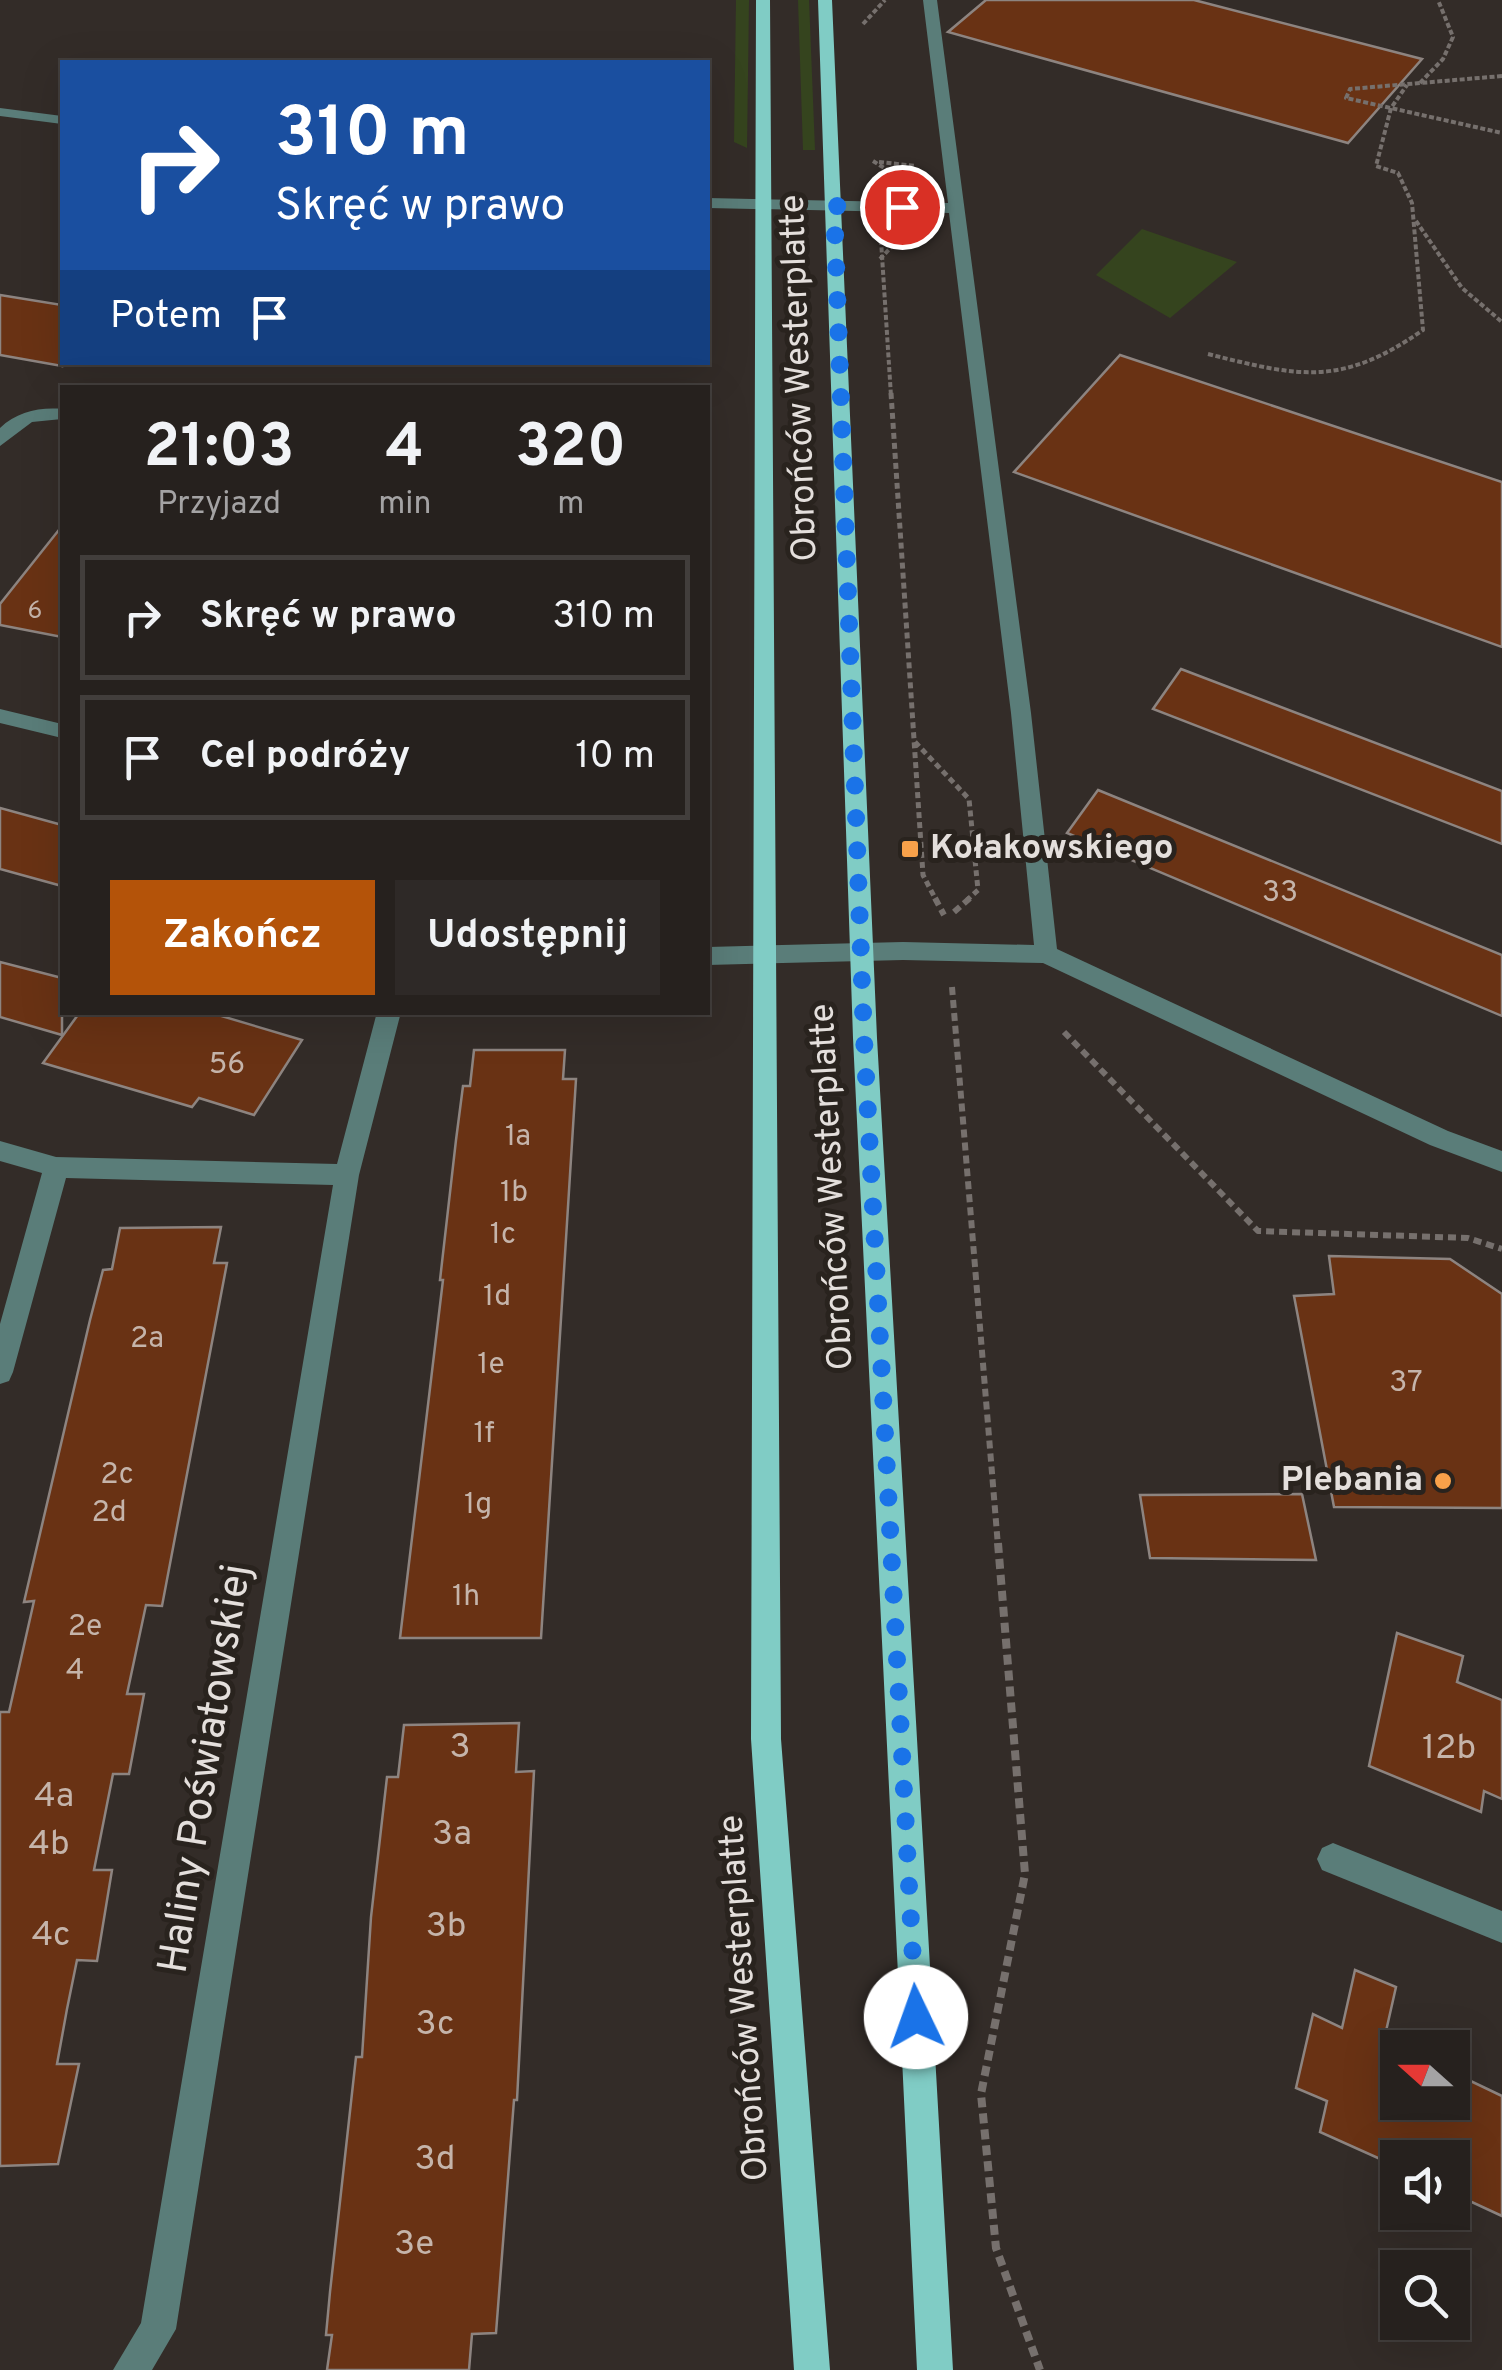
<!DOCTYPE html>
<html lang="pl">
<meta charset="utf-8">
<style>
body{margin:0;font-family:Overpass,sans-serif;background:#2e2927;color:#f1f3f6;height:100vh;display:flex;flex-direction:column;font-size:38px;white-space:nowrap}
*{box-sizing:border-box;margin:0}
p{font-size:32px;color:#a4a3a4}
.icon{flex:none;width:55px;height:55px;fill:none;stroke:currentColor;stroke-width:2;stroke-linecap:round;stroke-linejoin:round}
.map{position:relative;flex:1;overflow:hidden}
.details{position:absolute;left:60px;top:385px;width:650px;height:630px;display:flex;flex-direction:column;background:#26211e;border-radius:0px;box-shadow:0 10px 40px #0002,0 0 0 2px #423e3c}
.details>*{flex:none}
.guide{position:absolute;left:60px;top:60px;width:650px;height:305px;border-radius:0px;box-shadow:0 10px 40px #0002,0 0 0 2px #423e3c;background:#1a4fa0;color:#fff;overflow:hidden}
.needle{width:65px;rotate:291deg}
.buttons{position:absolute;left:1380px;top:2030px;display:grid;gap:20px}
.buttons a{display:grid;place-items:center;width:90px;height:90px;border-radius:0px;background:#26211e;box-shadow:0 10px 40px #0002,0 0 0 2px #423e3c;font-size:50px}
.pin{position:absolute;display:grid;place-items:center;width:85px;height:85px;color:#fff;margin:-42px;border:5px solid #fff;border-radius:50%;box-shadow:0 2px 10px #0007}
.me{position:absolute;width:110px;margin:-55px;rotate:357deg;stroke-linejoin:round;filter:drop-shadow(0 0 8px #0008)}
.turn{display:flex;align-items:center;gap:35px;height:210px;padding:0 50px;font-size:45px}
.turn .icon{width:130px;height:130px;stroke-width:2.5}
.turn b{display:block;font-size:70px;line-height:85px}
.then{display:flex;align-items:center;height:95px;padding:0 50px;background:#0003;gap:20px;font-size:38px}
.eta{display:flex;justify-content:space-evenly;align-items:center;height:170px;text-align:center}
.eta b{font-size:60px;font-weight:700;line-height:70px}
.button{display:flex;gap:20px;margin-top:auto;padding:20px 50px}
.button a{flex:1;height:115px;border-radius:0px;background:#b45309;color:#fff;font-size:40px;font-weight:700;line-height:115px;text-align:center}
.button a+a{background:#2e2927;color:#f1f3f6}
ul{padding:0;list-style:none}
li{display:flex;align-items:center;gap:30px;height:125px;margin:0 20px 15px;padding:0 30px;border:5px solid #423e3c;border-radius:0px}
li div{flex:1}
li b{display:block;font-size:38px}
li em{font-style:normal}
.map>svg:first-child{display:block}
.green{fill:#35441e}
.building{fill:#693214;stroke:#8d8480;stroke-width:2.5}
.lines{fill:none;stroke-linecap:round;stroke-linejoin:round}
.path-far3{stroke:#76706d;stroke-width:4;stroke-dasharray:5 2.5;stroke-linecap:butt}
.path-far2{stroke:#76706d;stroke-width:5;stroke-dasharray:6 4;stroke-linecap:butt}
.path-far1{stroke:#76706d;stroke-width:6;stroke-dasharray:8 5;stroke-linecap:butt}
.path{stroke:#76706d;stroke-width:8;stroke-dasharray:10 6;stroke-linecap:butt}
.minor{fill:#5a7d79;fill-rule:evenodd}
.major{fill:#80ccc5;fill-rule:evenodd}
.route{stroke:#1a73e8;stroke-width:18;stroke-dasharray:0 32.4}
.poi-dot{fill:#f8a14a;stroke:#29231e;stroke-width:4}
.labels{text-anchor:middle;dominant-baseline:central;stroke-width:10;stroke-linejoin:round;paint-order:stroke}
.far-number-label{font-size:25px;fill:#c5b4aa}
.number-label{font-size:30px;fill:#c5b4aa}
.street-label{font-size:35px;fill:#e4dfdc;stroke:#29231e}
.poi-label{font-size:35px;font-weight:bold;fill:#e4dfdc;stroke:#29231e;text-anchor:start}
.near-number-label{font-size:35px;fill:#c5b4aa}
.near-street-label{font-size:42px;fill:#e4dfdc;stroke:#29231e}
</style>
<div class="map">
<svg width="1502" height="2370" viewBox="0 0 1502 2370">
<rect width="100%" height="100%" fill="#332c28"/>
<g class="green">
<polygon points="736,0 749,0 747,148 734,142"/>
<polygon points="798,0 809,0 815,150 803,150"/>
<polygon points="1142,229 1237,262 1170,318 1096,275"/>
</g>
<g class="building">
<polygon points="986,0 1194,0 1422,59 1348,143 948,32"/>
<polygon points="0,295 62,305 62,366 0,355"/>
<polygon points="1120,355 1502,482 1502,647 1014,472"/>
<polygon points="62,526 62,637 0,625 0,604"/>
<polygon points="1181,669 1502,791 1502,844 1153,709"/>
<polygon points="1098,790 1502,955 1502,1016 1067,833"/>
<polygon points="0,808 62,825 62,886 0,869"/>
<polygon points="0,962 62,978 62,1035 0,1017"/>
<polygon points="80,1012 208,1012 302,1040 254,1115 199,1098 192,1107 43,1063"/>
<polygon points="474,1050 565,1050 563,1079 576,1079 541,1638 400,1638 443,1280 440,1280 456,1140 463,1086 470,1086"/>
<polygon points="221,1227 214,1263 227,1263 162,1606 146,1605 127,1694 144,1694 129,1774 113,1774 94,1870 112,1870 97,1961 77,1960 67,2009 57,2064 79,2064 58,2164 0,2166 0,1712 9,1712 34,1601 24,1602 90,1320 103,1270 112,1269 120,1228"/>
<polygon points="1329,1256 1450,1259 1502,1294 1502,1508 1334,1507 1294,1296 1334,1294"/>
<polygon points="1302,1494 1316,1560 1150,1558 1140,1495"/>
<polygon points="1397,1633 1463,1656 1457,1682 1502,1700 1502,1799 1484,1791 1481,1812 1369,1766"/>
<polygon points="519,1723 516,1772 534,1771 517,2100 514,2100 496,2333 472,2334 469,2370 327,2370 332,2335 326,2335 330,2292 356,2057 362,2057 371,1917 387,1777 398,1777 404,1725"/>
<polygon points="1355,1970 1396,1987 1384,2040 1401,2048 1398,2048 1398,2102 1452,2102 1452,2072 1502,2096 1502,2216 1452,2193 1452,2158 1398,2158 1398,2167 1320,2132 1327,2101 1296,2088 1313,2014 1342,2028"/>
</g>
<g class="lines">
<g class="path-far3">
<polyline points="863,24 885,0"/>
<polyline points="1502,76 1350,89 1346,98 1502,133"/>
<polyline points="1420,83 1443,59 1453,37 1438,0"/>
<polyline points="873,161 892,173"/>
<polyline points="879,162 916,166"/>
<polyline points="1416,221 1462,288 1502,322"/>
<polyline points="881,240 891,396"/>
<polyline points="880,259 898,240"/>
<path d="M1208 354C1300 377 1341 387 1423 330L1412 203 1398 173 1376 166 1391 108 1407 85"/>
</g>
<g class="path-far2">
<polyline points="891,393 923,875 936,900"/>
<polyline points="915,742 969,799 978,890 967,900"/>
</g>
<g class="path-far1">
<polyline points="935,898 944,915"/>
<polyline points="954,912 970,898"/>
<polyline points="952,987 998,1546"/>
<polyline points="1064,1032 1258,1231 1468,1238 1502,1249"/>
</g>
<polyline class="path" points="998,1543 1025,1874 981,2094 996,2248 1040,2370"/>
<g class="minor">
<polygon points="923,0 937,0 1031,713 1057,949 1448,1131 1502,1151 1502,1172 1430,1145 1043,963 903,960 708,965 708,947 903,942 1034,945 1011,713 949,213 708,208 708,198 948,203"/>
<polygon points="0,108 62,116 62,124 0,116"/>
<path d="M62 409V419L32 422 0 446V428C17 412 39 407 62 409Z"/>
<polygon points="0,709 62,724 62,738 0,723"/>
<polygon points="377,1012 401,1012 359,1175 176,2329 152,2370 113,2370 141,2323 333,1185 66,1178 13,1372 9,1381 0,1384 0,1324 42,1173 0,1161 0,1141 56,1157 337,1164"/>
<polygon points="1333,1843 1502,1911 1502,1943 1322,1870 1317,1859 1322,1848"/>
</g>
<g class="major">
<polygon points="756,0 770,0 781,1739 830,2370 794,2370 751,1739"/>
<polygon points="818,0 832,0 877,1038 953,2370 917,2370 853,1038"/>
</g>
</g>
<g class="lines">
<polyline class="route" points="902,207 834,206 864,1038 916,2017"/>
</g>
<g class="poi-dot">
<rect x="900" y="839" width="20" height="20" rx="5"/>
<circle cx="1443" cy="1481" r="10"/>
</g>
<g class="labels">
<g class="far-number-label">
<text x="35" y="612">6</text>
</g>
<g class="number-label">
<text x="1280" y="893">33</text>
<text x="227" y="1065">56</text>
<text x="518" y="1137">1a</text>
<text x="514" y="1193">1b</text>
<text x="503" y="1235">1c</text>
<text x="497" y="1297">1d</text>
<text x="147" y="1339">2a</text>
<text x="491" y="1365">1e</text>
<text x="1406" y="1383">37</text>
<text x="484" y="1434">1f</text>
<text x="117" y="1475">2c</text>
<text x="478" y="1505">1g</text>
<text x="109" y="1513">2d</text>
<text x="466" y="1597">1h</text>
<text x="85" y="1627">2e</text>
<text x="75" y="1671">4</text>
</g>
<g class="street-label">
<text transform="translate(800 378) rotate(-92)">Obrońców Westerplatte</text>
<text transform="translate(833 1187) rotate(-93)">Obrońców Westerplatte</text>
<text transform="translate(745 1998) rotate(-94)">Obrońców Westerplatte</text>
</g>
<g class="poi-label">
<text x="930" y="849">Kołakowskiego</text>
<text x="1423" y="1481" text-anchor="end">Plebania</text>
</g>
<g class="near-number-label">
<text x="460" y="1748">3</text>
<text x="1449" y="1749">12b</text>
<text x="54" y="1797">4a</text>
<text x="452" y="1835">3a</text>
<text x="49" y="1845">4b</text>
<text x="446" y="1927">3b</text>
<text x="51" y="1936">4c</text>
<text x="435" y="2025">3c</text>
<text x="435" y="2160">3d</text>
<text x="414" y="2245">3e</text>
</g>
<g class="near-street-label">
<text transform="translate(207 1769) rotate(-81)">Haliny Poświatowskiej</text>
</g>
</g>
</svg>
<div class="buttons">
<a><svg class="needle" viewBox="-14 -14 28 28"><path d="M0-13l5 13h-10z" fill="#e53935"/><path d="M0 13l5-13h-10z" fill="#a4a3a4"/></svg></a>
<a><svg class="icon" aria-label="sound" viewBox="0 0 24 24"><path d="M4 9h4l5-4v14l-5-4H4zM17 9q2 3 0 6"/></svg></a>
<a><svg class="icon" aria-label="search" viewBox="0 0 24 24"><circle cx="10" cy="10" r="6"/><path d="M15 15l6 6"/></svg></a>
</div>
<div class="pin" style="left:902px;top:207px;background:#d93025"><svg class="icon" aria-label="arrive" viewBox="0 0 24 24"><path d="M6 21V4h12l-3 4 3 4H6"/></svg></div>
<svg class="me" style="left:916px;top:2017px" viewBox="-20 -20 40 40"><circle r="19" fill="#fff"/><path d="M0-13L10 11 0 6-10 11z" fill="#1a73e8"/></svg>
<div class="guide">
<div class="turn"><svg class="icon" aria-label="right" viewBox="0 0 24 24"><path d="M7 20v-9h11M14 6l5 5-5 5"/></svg><div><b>310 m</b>Skręć w prawo</div></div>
<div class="then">Potem<svg class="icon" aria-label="arrive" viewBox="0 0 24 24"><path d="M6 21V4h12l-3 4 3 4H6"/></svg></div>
</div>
<section class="details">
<div class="eta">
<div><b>21:03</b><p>Przyjazd</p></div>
<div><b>4</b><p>min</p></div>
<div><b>320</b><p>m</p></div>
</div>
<ul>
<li><svg class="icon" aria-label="right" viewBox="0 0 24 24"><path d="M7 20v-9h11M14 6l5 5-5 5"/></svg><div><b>Skręć w prawo</b></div><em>310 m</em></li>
<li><svg class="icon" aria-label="arrive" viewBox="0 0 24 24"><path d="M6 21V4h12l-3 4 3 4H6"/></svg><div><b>Cel podróży</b></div><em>10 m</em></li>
</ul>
<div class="button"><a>Zakończ</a><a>Udostępnij</a></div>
</section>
</div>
